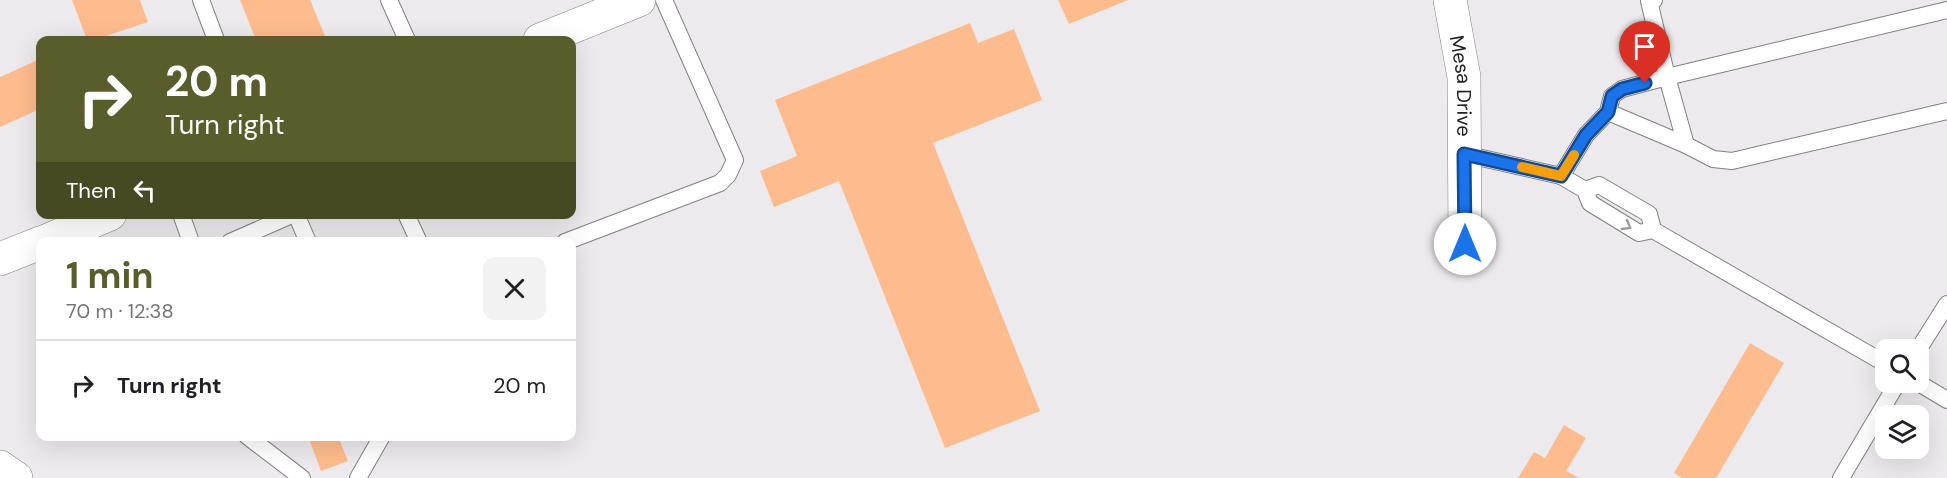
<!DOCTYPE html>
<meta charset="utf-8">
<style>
body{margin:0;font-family:"DM Sans",sans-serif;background:#f2f2f2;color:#202124;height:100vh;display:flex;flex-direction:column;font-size:22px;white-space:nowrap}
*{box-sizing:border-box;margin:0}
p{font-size:20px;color:#757577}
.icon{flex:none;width:33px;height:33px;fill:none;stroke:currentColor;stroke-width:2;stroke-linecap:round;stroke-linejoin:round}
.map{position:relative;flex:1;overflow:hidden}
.details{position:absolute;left:36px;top:237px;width:540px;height:204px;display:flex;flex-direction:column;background:#fff;border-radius:12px;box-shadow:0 6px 24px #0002}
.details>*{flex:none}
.top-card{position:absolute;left:36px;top:36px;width:540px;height:183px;border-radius:12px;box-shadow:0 6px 24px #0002;background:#585d2b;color:#fff;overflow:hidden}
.buttons{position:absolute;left:1875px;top:339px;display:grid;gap:12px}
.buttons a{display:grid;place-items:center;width:54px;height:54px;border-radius:12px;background:#fff;box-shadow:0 6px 24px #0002;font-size:30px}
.pin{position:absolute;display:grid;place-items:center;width:51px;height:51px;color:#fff;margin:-62px -26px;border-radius:50% 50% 50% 0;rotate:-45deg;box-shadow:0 0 6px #0007}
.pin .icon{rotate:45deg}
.me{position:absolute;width:66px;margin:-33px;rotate:0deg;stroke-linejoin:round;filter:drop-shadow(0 0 4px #0008)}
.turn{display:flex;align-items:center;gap:21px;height:126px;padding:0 30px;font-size:27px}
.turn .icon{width:78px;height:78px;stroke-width:2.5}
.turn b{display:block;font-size:42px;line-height:51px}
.then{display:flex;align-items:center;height:57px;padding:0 30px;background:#0003;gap:12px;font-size:22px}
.round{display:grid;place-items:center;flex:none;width:63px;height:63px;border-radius:12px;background:#f2f2f2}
.head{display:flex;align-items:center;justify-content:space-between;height:102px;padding:0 30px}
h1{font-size:36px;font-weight:700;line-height:45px;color:#585d2b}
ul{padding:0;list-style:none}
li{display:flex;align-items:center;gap:18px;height:90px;padding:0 30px;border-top:2px solid #e0e0e0}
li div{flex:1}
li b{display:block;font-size:22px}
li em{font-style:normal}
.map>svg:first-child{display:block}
.building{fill:#febc8e}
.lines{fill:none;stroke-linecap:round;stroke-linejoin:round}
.service-casing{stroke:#828082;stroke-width:18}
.minor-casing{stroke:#828082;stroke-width:34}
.primary-casing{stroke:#828082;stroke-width:34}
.service{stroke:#fff;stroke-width:16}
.minor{stroke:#fff;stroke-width:33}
.primary{stroke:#fff;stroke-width:33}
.oneway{stroke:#9c9b9c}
.route-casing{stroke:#114b97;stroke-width:15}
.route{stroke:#1a73e8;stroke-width:10}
.slow{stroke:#f59e0b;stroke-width:10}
.labels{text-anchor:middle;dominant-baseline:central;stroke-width:5;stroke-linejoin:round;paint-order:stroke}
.street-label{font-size:20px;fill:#222122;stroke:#eceaec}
</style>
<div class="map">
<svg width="1947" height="478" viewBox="0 0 1947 478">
<rect width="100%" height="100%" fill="#eceaec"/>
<g class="building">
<polygon points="72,0 140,0 148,22 94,40 87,40"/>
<polygon points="240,0 310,0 325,36 314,40 256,40"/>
<polygon points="1058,0 1128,0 1069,24"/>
<polygon points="970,23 978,43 1014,29 1042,100 933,143 1040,411 945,448 839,181 774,207 760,171 797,156 775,100"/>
<polygon points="40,59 40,109 0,127 0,77"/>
<polygon points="1750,343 1784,363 1716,478 1682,478 1674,473"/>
<polygon points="1564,425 1586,438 1566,471 1579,478 1518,478 1534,452 1545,458"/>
<polygon points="308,436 338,436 348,461 321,471"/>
</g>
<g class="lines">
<g class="service-casing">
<g id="service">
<polyline points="201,0 216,40"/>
<polyline points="389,0 407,40"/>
<polyline points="1654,0 1649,1 1667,77 1947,10"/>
<polyline points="1686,145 1713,159 1732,161 1947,111"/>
<polyline points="1464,154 1561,176 1585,190 1590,203 1639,233 1653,230 1649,214 1599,185 1585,190"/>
<polyline points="1561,176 1586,135 1608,112 1612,96 1622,89 1667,77 1686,145 1608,112"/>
<polyline points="181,214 191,242"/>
<polyline points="296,214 308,242"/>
<polyline points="406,214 419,242"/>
<polyline points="1653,230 1886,364"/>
<polyline points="230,242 294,214"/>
<polyline points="565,242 720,183 728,175 735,160 664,0"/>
<polyline points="1918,350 1947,304"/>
<polyline points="1917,382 1947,400"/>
<polyline points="247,436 302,478"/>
<polyline points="358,478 382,436"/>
<polyline points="1841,478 1898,382"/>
</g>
</g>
<g class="minor-casing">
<g id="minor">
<path id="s1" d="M1450 0 1464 77 1465 244"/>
<polyline points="0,467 16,478"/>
</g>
</g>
<g class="primary-casing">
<g id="primary">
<polyline points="540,40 639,0"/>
<polyline points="44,242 110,214"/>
<polyline points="0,259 40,243"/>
</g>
</g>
<use href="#service" class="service"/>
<use href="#minor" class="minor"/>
<use href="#primary" class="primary"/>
</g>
<defs><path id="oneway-chevron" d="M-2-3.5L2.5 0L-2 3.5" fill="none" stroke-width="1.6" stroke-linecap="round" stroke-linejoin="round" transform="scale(1.5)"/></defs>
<use class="oneway" href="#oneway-chevron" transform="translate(1627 226) rotate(30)"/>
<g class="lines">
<g class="route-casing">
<polyline id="route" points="1465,244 1464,154 1561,176 1586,135 1608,112 1612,96 1622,89 1645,83"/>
</g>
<use href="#route" class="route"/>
<polyline class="slow" points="1522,167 1561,176 1574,155"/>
</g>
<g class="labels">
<g class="street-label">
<text stroke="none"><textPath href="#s1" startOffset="87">Mesa Drive</textPath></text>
</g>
</g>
</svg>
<div class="buttons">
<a><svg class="icon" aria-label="search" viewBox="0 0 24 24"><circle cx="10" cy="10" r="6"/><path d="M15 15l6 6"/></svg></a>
<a><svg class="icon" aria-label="layers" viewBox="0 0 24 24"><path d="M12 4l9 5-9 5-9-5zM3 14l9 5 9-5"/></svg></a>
</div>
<div class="pin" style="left:1645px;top:83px;background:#d93025"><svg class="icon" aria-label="arrive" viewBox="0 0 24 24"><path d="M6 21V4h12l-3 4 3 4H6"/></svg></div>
<svg class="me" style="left:1465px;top:244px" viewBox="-20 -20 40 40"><circle r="19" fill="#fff"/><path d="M0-13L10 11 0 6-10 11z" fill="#1a73e8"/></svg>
<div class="top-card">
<div class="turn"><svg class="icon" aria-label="right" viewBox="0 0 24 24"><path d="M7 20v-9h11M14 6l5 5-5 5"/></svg><div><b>20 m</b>Turn right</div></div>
<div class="then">Then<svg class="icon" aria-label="left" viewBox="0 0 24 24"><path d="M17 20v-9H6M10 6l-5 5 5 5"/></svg></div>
</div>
<section class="details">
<div class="head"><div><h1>1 min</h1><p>70 m · 12:38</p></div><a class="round"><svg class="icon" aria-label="close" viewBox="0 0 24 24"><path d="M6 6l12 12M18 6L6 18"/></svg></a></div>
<ul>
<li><svg class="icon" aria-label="right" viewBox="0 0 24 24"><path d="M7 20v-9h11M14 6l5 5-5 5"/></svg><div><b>Turn right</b></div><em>20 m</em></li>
</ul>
</section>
</div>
